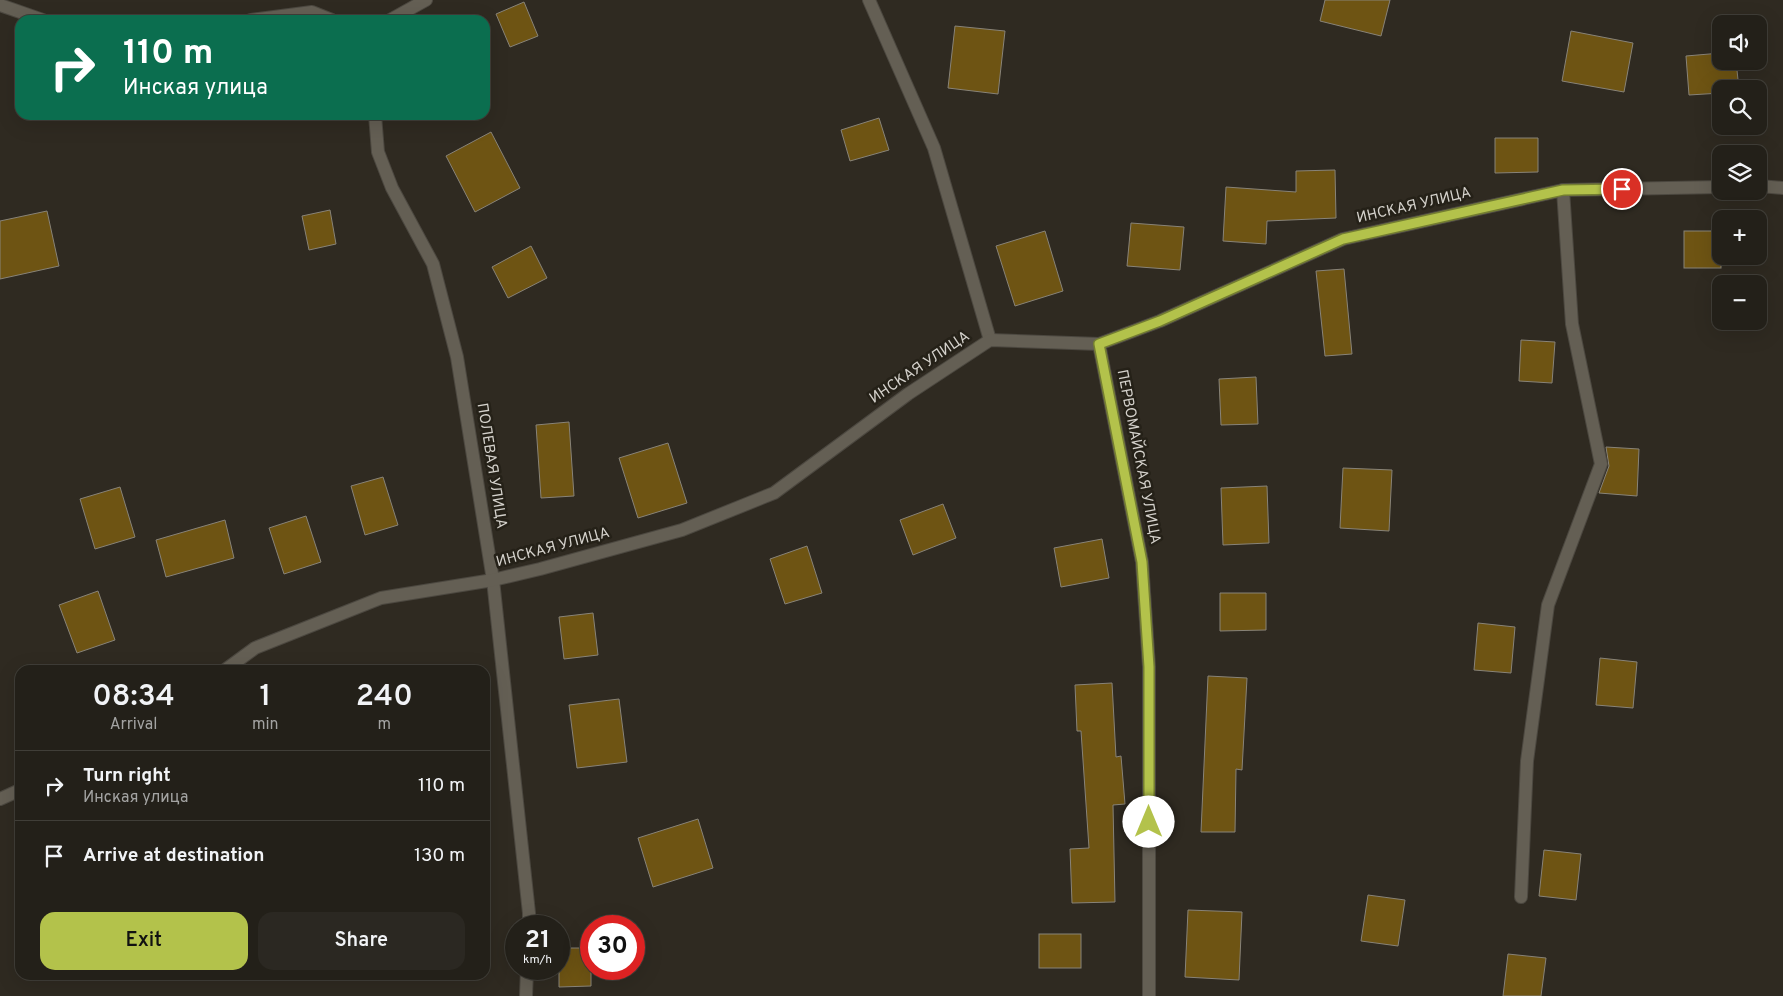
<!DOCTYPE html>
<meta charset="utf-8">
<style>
body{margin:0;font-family:Overpass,sans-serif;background:#2b2822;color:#f1f3f6;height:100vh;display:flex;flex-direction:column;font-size:19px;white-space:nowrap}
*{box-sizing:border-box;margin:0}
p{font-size:16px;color:#a3a3a2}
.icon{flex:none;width:28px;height:28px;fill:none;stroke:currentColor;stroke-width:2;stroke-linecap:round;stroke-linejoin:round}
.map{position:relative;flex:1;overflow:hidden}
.side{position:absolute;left:15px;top:665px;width:475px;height:315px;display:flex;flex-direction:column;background:#232019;border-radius:15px;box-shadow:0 5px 20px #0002,0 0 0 1px #403e38}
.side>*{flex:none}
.guide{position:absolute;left:15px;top:15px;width:475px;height:105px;border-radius:15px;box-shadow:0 5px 20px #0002,0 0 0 1px #403e38;background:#0b6e4f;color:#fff;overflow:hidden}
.tools{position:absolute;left:1712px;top:15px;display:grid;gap:10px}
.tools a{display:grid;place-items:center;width:55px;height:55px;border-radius:10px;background:#232019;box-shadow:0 5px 20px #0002,0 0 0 1px #403e38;font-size:25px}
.speed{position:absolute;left:505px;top:915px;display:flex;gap:10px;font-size:25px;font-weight:700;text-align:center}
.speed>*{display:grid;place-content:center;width:65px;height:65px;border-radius:50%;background:#232019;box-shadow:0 5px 20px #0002,0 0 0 1px #403e38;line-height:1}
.speed small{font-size:12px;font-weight:400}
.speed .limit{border:8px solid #d22;background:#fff;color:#111}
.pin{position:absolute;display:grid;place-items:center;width:42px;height:42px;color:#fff;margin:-21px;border:2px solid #fff;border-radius:50%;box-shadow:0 1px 5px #0007}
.me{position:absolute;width:55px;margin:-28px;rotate:0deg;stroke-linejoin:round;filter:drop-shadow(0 0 4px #0008)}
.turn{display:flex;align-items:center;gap:18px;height:105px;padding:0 25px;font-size:22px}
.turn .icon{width:65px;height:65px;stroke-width:2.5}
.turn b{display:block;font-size:35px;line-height:42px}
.eta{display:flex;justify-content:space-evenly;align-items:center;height:85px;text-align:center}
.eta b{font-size:30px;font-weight:600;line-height:35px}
.button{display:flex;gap:10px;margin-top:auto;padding:10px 25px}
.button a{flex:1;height:58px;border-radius:15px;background:#b3c24b;color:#111;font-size:20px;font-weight:600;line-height:58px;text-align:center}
.button a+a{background:#2b2822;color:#f1f3f6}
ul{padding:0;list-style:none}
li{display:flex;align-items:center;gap:15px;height:70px;padding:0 25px;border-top:1px solid #403e38}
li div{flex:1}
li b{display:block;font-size:19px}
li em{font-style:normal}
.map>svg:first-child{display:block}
.building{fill:#6e5413;stroke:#888378}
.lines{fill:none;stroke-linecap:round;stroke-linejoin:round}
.lane-casing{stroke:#4c4840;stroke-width:14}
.street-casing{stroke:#4c4840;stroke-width:14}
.lane{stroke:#645f54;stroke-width:12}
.street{stroke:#645f54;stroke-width:12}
.route-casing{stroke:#747e31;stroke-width:12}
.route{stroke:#b3c24b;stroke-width:9}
.labels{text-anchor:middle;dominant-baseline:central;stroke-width:5;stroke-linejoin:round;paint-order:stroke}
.street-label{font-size:15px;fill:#d4d1cb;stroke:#252118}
</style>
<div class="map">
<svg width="1783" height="996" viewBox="0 0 1783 996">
<rect width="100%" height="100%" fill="#2f2a21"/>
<g class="building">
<polygon points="1325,0 1390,0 1381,36 1320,21"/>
<polygon points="524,2 538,36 510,47 496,14"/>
<polygon points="955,26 1005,31 998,94 948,88"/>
<polygon points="1571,31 1633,43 1624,92 1562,81"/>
<polygon points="1721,53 1721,61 1736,61 1739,89 1721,89 1721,93 1689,95 1686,56"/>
<polygon points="879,118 889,150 850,161 841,130"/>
<polygon points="491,132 520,188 475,212 446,156"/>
<polygon points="1495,138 1538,138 1538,172 1495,173"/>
<polygon points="1335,170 1336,218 1267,221 1266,244 1223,241 1226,187 1296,192 1296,171"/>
<polygon points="330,210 336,244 309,250 302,216"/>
<polygon points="47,211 59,266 0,279 0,221"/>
<polygon points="1131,223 1184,227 1180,270 1127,266"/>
<polygon points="1045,231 1063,291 1015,306 996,246"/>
<rect x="1684" y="231" width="37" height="37"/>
<polygon points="531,246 547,278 508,298 492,267"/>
<polygon points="1344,269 1352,354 1325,356 1316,271"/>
<polygon points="1521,340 1555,342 1552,383 1519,381"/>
<polygon points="1256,377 1258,424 1221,425 1219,379"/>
<polygon points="569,422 574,496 541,498 536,425"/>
<polygon points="668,443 687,503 638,518 619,458"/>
<polygon points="1606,447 1639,449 1637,496 1599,493 1609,466"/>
<polygon points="1343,468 1392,470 1389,531 1340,528"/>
<polygon points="383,477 398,525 365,535 351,486"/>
<polygon points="1267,486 1269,543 1223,545 1221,488"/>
<polygon points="120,487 135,537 95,549 80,499"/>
<polygon points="943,504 956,538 913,555 900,520"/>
<polygon points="306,516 321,562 284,574 269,528"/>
<polygon points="225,520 234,558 166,577 156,540"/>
<polygon points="1102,539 1109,578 1061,587 1054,548"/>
<polygon points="807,546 822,593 785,604 770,559"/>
<polygon points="98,591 115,640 77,653 59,605"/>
<polygon points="1220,593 1266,593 1266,630 1220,631"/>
<polygon points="593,613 598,655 564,659 559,617"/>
<polygon points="1478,623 1515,627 1511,673 1474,670"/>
<polygon points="1600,658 1637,662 1633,708 1596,705"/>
<polygon points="1208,676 1247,678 1242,770 1236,769 1235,832 1201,832"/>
<polygon points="1112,683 1116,757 1121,756 1125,804 1113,805 1115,902 1072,903 1070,849 1089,848 1081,731 1077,731 1075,685"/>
<polygon points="619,699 627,762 577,768 569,705"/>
<polygon points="698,819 713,868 653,887 638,838"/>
<polygon points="1544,850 1581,854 1576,900 1539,896"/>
<polygon points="1368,895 1405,900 1398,946 1361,941"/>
<polygon points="1188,910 1242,912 1239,980 1185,977"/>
<rect x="1039" y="934" width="42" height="34"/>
<polygon points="559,948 591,948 591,986 559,987"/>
<polygon points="1508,954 1546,958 1541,996 1503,996"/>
</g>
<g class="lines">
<g class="lane-casing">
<polyline id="lane" points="1521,897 1527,761 1548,605 1601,464 1572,324 1563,190"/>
</g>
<g class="street-casing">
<g id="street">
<polyline points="869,0 934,148 990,340"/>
<polyline points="0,5 43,20"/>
<polyline points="251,20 312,12 332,20"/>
<polyline points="390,20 426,0"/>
<polyline points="375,115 378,152 392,188 433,264 457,357 493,580 529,913 529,926"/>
<polyline points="1759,186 1783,188"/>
<polyline points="1099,344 1142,562 1149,667 1149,996"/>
<polyline points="225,670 255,648 381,598 493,580 540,569 682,530 774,493 908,394 990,340 1099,344 1160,321 1343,239 1563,190 1721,187"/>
<polyline points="0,799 20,790"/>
<polyline points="526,996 527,969"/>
</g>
</g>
<use href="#lane" class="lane"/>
<use href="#street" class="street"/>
</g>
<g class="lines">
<g class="route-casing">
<polyline id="route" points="1149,822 1149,667 1142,562 1099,344 1160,321 1343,239 1563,190 1622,189"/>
</g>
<use href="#route" class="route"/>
</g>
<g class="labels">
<g class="street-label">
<text transform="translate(1414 206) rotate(-13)">ИНСКАЯ УЛИЦА</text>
<text transform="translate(920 368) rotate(-34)">ИНСКАЯ УЛИЦА</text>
<text transform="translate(1138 457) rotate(79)">ПЕРВОМАЙСКАЯ УЛИЦА</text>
<text transform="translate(491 466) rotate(81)">ПОЛЕВАЯ УЛИЦА</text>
<text transform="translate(553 548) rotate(-15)">ИНСКАЯ УЛИЦА</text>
</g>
</g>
</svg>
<div class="tools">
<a><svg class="icon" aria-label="sound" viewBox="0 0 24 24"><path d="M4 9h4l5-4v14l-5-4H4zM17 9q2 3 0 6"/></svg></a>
<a><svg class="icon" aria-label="search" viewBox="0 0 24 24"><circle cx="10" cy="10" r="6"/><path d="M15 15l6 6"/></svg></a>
<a><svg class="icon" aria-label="layers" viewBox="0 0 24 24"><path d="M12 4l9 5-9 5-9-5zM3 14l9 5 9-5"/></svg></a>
<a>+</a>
<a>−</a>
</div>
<div class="speed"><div>21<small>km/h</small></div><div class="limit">30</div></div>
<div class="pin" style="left:1622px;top:189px;background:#d93025"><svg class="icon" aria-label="arrive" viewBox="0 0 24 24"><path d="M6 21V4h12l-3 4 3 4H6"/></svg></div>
<svg class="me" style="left:1149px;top:822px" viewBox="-20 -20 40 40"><circle r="19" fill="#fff"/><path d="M0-13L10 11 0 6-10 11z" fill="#b3c24b"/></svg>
<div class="guide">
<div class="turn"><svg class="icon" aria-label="right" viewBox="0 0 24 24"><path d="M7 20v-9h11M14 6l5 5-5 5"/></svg><div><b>110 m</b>Инская улица</div></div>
</div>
<section class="side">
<div class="eta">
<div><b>08:34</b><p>Arrival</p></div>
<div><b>1</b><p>min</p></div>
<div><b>240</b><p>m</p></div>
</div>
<ul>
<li><svg class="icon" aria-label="right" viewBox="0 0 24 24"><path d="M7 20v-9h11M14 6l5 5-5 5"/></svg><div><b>Turn right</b><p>Инская улица</p></div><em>110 m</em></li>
<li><svg class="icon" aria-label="arrive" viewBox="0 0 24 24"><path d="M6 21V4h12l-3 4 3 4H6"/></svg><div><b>Arrive at destination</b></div><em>130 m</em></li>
</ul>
<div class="button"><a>Exit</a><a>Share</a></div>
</section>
</div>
